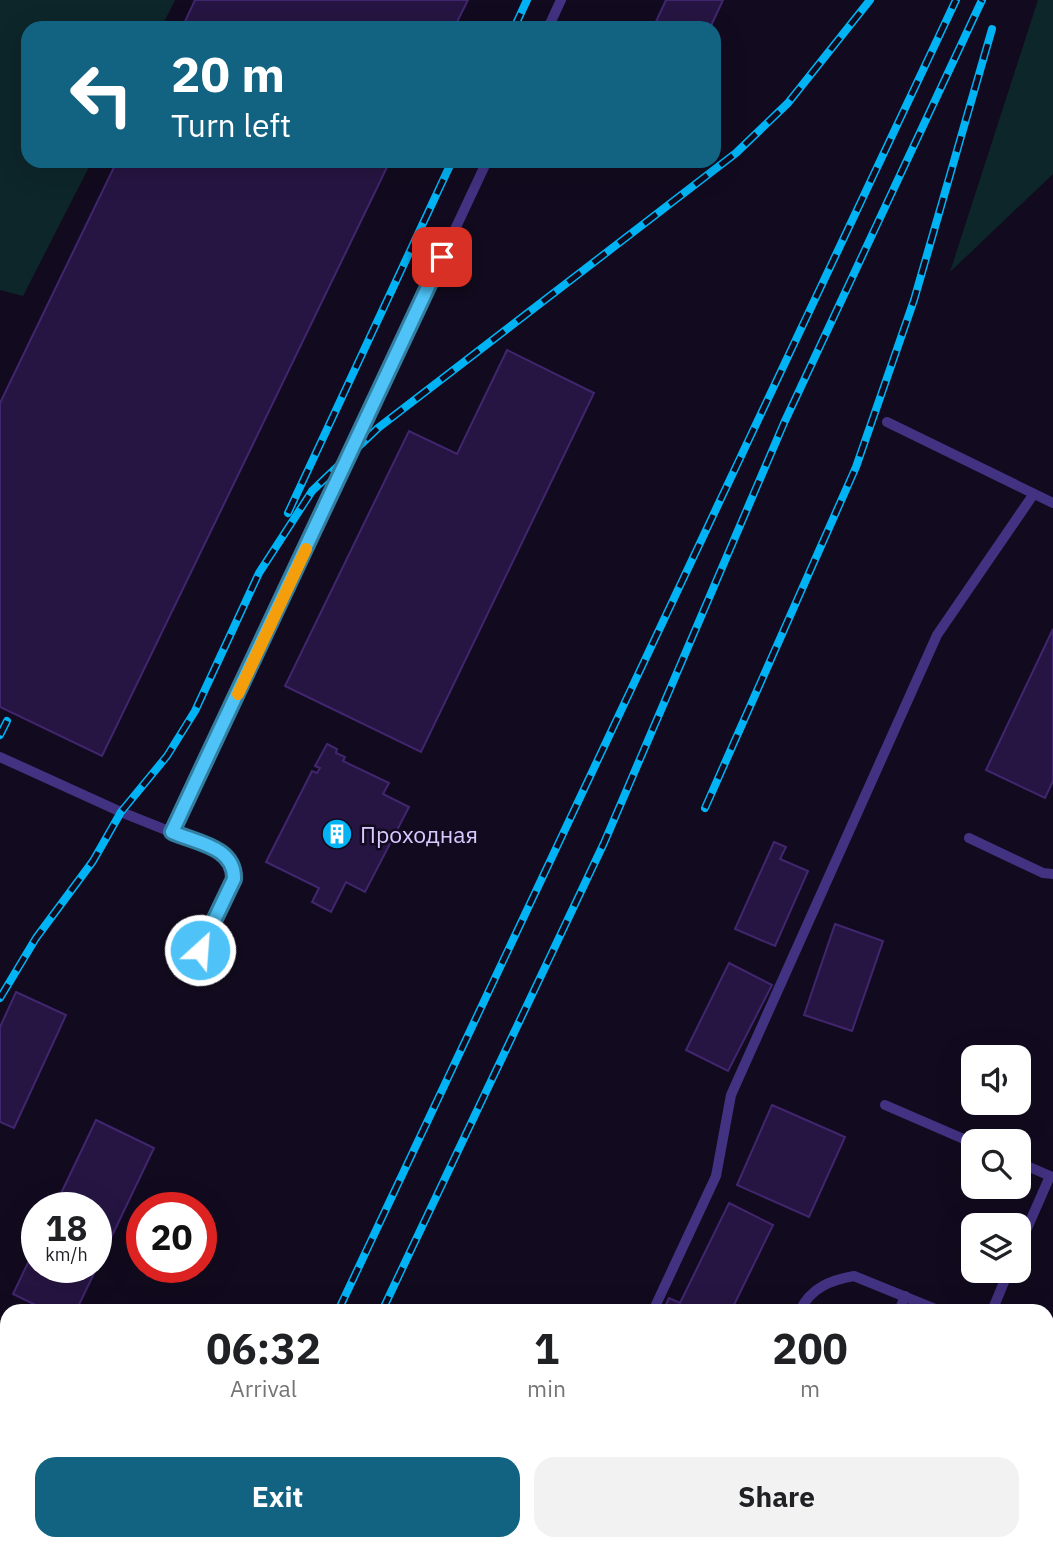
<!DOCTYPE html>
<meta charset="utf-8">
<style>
body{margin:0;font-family:"IBM Plex Sans",sans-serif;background:#f2f2f2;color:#202124;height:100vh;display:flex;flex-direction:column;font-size:26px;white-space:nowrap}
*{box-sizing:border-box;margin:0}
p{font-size:23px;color:#757577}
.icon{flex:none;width:38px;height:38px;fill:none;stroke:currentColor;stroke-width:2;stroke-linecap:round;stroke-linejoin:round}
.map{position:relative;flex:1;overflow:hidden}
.sheet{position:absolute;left:0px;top:1304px;width:1054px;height:247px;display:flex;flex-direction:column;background:#fff;border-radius:21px 21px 0 0;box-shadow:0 7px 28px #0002}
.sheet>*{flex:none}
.top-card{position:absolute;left:21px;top:21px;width:700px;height:147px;border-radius:21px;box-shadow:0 7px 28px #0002;background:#126382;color:#fff;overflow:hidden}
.fabs{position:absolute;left:961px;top:1045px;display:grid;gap:14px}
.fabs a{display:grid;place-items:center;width:70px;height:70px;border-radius:14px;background:#fff;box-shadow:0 7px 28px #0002;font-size:35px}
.speed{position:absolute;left:21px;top:1192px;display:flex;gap:14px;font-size:35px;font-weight:700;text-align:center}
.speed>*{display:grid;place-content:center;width:91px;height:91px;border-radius:50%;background:#fff;box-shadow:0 7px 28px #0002;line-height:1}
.speed small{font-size:18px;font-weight:400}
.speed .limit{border:10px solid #d22;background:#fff;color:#111}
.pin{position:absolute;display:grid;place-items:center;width:60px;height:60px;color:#fff;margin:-30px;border-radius:14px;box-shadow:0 4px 10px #0006}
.me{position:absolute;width:77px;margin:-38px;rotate:26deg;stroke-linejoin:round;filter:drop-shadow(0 0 5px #0008)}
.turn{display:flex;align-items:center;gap:24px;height:147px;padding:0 35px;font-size:32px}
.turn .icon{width:91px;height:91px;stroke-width:2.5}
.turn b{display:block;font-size:49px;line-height:60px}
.eta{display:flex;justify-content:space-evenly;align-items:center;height:119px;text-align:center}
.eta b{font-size:42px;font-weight:800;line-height:49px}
.cta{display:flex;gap:14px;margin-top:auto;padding:14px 35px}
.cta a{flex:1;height:80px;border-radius:21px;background:#126382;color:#fff;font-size:28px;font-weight:800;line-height:80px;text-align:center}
.cta a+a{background:#f2f2f2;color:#202124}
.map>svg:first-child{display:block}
.green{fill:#0d262a}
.building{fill:#261542;stroke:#41266f;stroke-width:2}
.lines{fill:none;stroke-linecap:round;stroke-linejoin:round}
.service{stroke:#423282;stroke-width:10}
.rail-casing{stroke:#00b3f4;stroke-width:8}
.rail{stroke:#120b1f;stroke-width:5;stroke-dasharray:16;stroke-linecap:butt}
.route-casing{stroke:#337fa1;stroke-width:18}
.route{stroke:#4fc3f7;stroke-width:12}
.slow{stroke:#f59e0b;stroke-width:12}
.labels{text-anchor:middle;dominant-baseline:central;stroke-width:5;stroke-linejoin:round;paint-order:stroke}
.poi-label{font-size:23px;fill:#d8c9ff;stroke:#120b1f;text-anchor:start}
</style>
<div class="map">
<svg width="1053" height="1549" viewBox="0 0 1053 1549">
<rect width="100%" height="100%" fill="#120b1f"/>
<g class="green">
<polygon points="0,0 175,0 161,28 28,28 28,161 92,161 23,296 0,290"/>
<polygon points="1038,0 1053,0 1053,174 950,272"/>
</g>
<g class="building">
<polygon points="195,0 468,0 454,28 182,28"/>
<polygon points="666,0 723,0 710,28 653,28"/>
<polygon points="117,161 390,161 102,756 0,707 0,403"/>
<polygon points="507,350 594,393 421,752 285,686 409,431 457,454"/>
<polygon points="1053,629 1053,781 1045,798 986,770"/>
<polygon points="327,744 337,749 336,753 345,757 343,761 389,783 383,794 409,807 365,892 346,882 331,912 312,902 319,888 266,862 312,771 317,773 320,768 315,766"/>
<polygon points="774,842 786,847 780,859 808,871 775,946 735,929"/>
<polygon points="835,924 883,941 852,1031 804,1015"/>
<polygon points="729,963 772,985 728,1071 686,1050"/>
<polygon points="16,992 66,1015 14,1128 0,1122 0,1027"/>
<polygon points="772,1105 845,1137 809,1217 737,1185"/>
<polygon points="96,1120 154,1148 76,1311 48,1311 13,1294 37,1244 37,1267 96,1267 96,1208 54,1208"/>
<polygon points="729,1203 773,1225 731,1311 663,1311 669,1298 680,1303"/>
<polygon points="1053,1329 1053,1453 1046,1469 1046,1344"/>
<polygon points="0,1341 7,1345 7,1544 12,1544 10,1549 0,1549"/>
<polygon points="1053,1492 1053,1526 1046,1523 1046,1508"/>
<polygon points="961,1544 1015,1544 1012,1549 970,1549"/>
</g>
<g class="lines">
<g class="service">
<polyline points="548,28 561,0"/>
<polyline points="887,422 1053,503"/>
<polyline points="0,757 121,812 226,854 234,867 234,879 189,973"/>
<polyline points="172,833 487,161"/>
<polyline points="969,838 1043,873 1053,874"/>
<polyline points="885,1105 973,1143"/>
<polyline points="1018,1162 1050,1176 1018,1249"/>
<polyline points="653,1311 716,1176 731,1095 937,635 1033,495"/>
<path d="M800 1311C810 1288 831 1280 854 1276L940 1311"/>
<polyline points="899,1311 905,1296"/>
<polyline points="992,1311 1009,1270"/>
<polyline points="911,1544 912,1549"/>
<polyline points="626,1549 630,1544"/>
</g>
<g class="rail-casing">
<g id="rail">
<polyline points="514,28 527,0"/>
<polyline points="288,513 452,161"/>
<polyline points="0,735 7,721"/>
<polyline points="705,808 856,467 914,300 992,29"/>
<polyline points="0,998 36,938 93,861 121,812 167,756 195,711 259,573 312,491 378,428 736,153 788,103 870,0"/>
<polyline points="338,1311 956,0"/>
<polyline points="382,1311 604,843 784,423 982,0"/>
<polyline points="225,1549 228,1544"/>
<polyline points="269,1549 271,1544"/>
</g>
</g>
<use href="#rail" class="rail"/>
</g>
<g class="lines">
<g class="route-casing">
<path id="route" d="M200 950 234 879C235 847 197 843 172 832L442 257"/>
</g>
<use href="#route" class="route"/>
<polyline class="slow" points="238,694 306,549"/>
</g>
<defs>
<g id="building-disc" transform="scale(1.575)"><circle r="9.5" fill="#00b3f4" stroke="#120b1f"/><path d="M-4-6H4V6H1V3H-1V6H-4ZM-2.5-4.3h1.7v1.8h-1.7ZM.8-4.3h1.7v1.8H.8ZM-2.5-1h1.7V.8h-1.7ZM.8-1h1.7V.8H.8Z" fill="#fff"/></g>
</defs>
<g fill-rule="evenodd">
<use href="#building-disc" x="337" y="834"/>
</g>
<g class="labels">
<g class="poi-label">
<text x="360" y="834">Проходная</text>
</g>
</g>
</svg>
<div class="fabs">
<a><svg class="icon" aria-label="sound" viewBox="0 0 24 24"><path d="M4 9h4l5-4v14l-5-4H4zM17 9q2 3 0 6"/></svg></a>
<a><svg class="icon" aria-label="search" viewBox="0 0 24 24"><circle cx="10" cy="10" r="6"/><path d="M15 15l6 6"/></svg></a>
<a><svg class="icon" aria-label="layers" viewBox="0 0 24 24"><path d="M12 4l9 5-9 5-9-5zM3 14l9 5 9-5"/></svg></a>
</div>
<div class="speed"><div>18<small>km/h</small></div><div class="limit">20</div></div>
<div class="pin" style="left:442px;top:257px;background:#d93025"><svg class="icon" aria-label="arrive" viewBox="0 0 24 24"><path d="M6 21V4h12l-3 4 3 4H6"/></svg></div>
<svg class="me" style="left:200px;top:950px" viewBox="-20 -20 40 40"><circle r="17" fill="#4fc3f7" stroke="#fff" stroke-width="3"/><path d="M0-11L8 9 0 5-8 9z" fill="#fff"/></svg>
<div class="top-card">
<div class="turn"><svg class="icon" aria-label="left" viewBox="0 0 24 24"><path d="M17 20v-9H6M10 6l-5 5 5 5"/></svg><div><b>20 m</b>Turn left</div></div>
</div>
<section class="sheet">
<div class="eta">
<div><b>06:32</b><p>Arrival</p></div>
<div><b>1</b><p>min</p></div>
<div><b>200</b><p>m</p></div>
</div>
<div class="cta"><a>Exit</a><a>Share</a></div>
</section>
</div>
